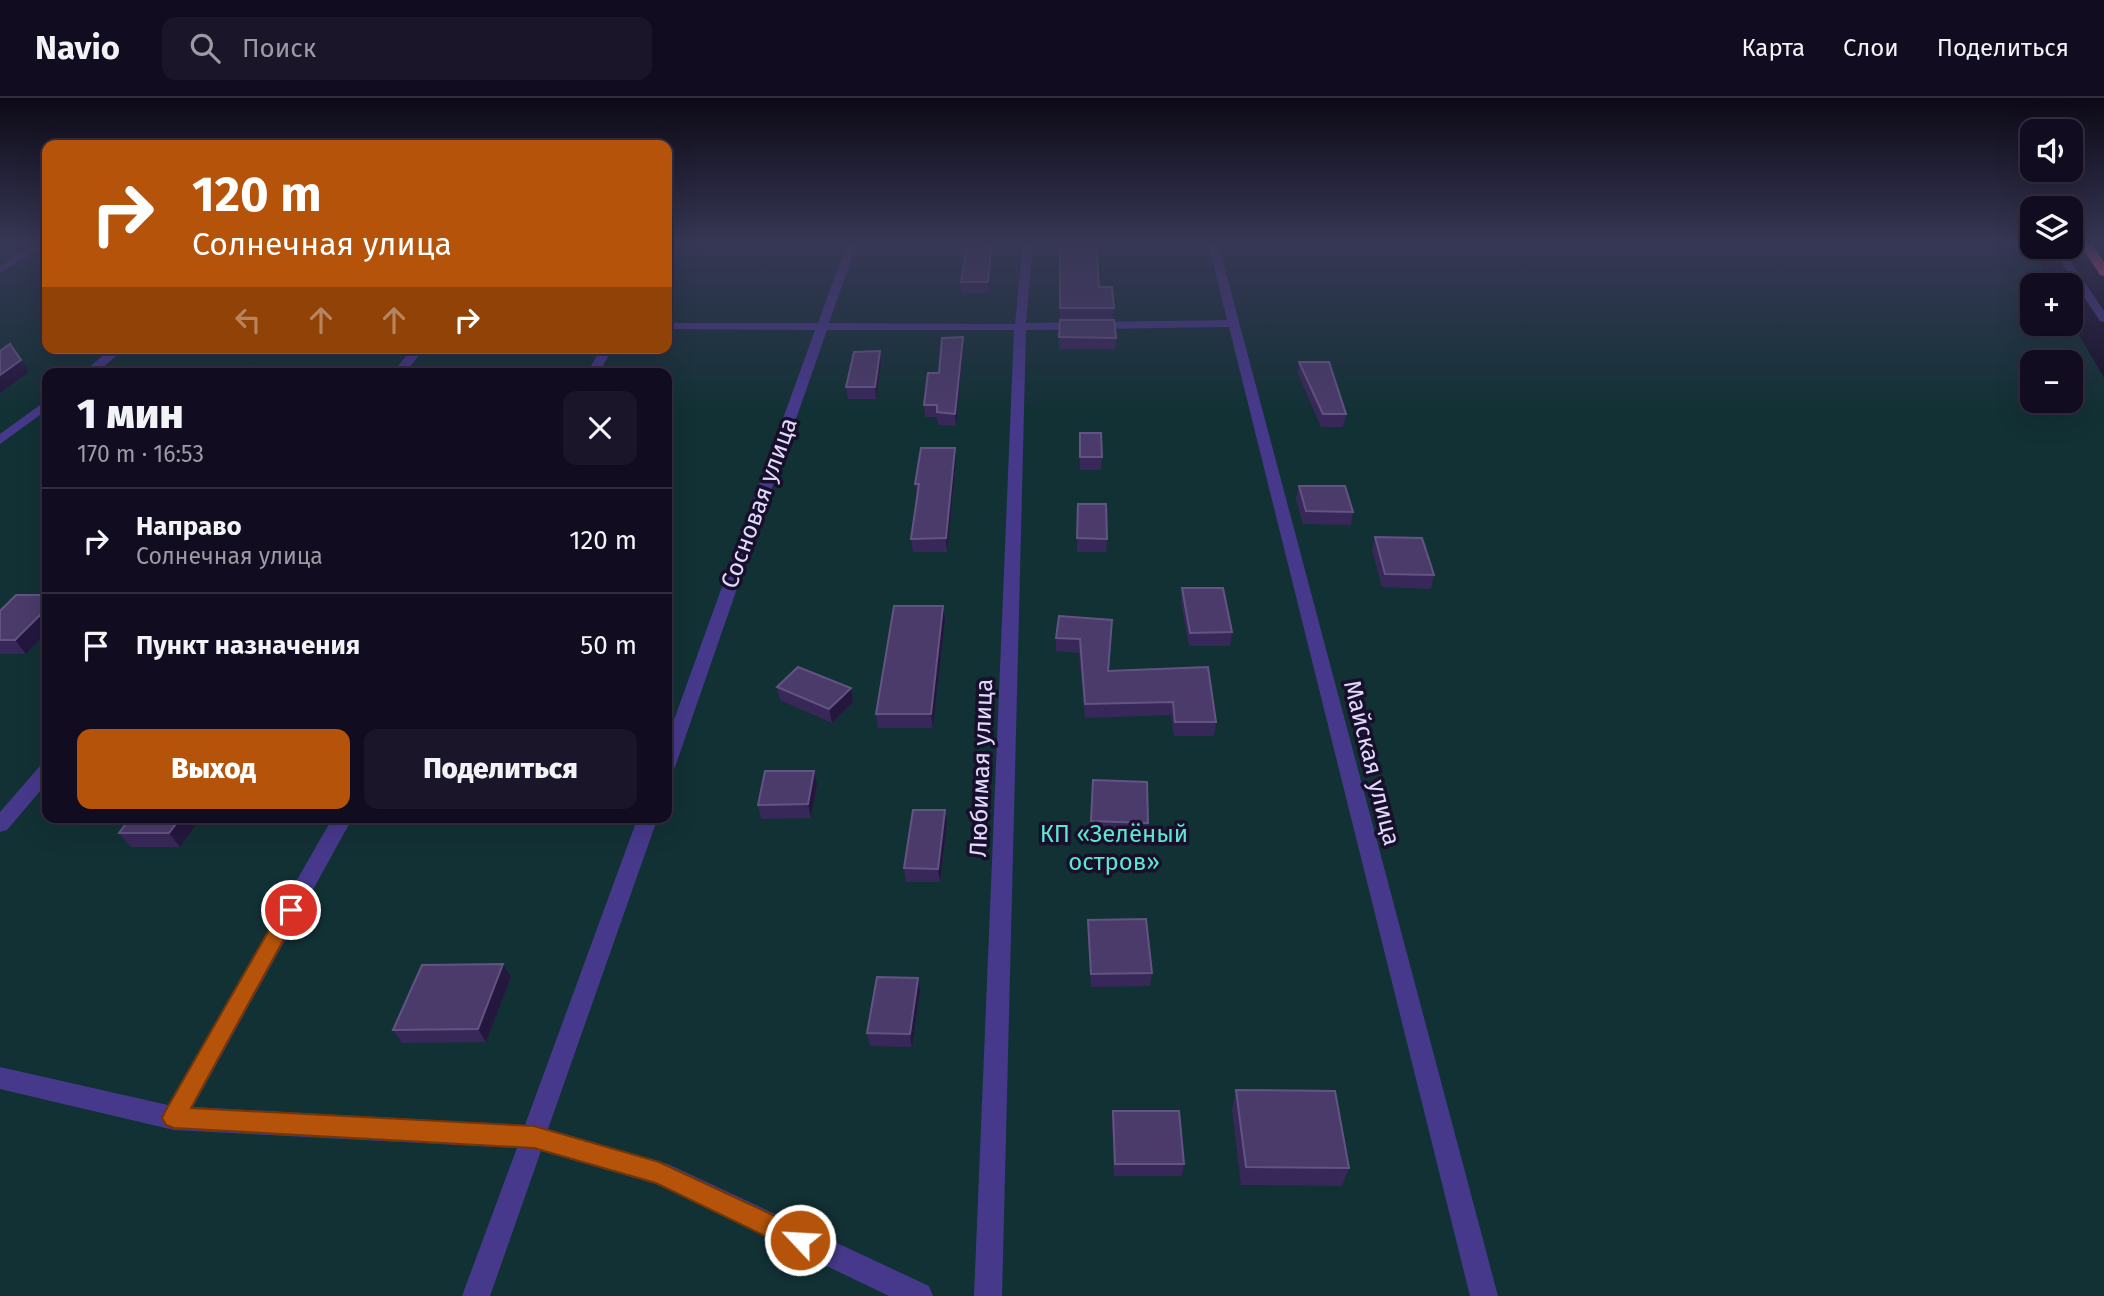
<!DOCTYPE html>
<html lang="ru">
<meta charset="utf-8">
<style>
body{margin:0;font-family:"Fira Sans",sans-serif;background:#1b1529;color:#f1f3f6;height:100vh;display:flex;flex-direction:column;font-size:26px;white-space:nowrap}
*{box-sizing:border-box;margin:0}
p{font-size:23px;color:#9c9ba5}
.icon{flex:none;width:38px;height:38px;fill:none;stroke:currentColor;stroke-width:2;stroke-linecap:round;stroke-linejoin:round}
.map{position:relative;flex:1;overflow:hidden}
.sheet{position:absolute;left:42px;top:270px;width:630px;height:455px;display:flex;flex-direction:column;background:#120c20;border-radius:14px;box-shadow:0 7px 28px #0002,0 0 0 2px #312c3e}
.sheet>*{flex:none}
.guide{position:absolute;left:42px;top:42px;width:630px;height:214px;border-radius:14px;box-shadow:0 7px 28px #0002,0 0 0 2px #312c3e;background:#b45309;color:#fff;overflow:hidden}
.buttons{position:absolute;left:2020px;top:21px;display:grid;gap:14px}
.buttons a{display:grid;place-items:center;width:63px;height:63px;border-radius:14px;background:#120c20;box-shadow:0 7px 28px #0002,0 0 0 2px #312c3e;font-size:35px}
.pin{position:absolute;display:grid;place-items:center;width:60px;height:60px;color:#fff;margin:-30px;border:4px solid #fff;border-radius:50%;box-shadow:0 2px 7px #0007}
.me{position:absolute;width:77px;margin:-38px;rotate:295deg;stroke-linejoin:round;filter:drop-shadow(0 0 5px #0008)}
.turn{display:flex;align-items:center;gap:24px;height:147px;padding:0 35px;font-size:32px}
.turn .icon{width:91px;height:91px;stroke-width:2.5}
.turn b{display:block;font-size:49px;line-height:60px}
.lanes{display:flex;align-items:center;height:66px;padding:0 35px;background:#0003;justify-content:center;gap:35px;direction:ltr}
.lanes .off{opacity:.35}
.round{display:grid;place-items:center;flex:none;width:74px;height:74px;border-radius:14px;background:#1b1529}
.headline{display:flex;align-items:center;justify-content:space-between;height:119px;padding:0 35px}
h1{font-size:42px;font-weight:800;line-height:52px}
.action{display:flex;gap:14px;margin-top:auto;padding:14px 35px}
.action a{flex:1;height:80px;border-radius:14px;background:#b45309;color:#fff;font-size:28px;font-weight:800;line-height:80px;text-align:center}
.action a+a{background:#1b1529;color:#f1f3f6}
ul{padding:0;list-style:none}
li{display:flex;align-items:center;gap:21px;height:105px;padding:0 35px;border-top:2px solid #312c3e}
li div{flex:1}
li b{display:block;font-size:26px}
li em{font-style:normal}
header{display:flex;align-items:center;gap:42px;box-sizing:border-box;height:98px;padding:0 35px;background:#120c20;border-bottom:2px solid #312c3e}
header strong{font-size:33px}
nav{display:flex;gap:38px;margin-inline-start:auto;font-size:24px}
.search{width:490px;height:63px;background:#1b1529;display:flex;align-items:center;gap:18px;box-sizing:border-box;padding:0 24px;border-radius:14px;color:#9c9ba5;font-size:26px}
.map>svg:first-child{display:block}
.green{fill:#123135;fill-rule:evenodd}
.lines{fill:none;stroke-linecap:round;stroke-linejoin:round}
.minor{fill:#46398b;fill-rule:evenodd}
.highway{fill:#ff5490;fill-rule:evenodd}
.wall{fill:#382859}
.shaded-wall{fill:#23173e}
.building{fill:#4a3b6a;stroke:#625482;stroke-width:2}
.route{fill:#b45309;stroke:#753606;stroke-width:2}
.labels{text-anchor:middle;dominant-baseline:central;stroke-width:7;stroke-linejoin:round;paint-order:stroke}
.street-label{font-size:24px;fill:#e2d9ff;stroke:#18102a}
.park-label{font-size:24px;fill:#5fe5d4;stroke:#18102a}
</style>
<header>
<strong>Navio</strong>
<div class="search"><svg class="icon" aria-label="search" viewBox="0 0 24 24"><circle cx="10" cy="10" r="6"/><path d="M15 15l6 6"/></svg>Поиск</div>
<nav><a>Карта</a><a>Слои</a><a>Поделиться</a></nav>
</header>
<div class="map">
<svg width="2104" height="1198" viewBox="0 0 2104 1198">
<rect width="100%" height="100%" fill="#18102a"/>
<path class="green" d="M0 145H47V250H667V145H2027L2051 187H2032V226H2070V221L2104 280V1198H0ZM2032 264H2070V303H2032ZM47 275H667V719H47Z"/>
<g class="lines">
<g class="minor">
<polygon points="37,145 47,145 47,147 0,175 0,168"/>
<polygon points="667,145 676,145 667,154"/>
<polygon points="847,145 857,145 829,225 1015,226 1023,145 1033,145 1026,225 1227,222 1208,145 1218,145 1498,1198 1470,1198 1229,229 1026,232 1002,1198 974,1198 1014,232 827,232 676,666 674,671 667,673 667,641 815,232 667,231 667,225 818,225"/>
<polygon points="2051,149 2061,149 2104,213 2104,224 2100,223"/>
<polygon points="112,250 126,250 96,275 82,275"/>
<polygon points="413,250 425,250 405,275 392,275"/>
<polygon points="601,250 613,250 599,275 587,275"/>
<polygon points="47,302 47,312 0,346 0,336"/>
<polygon points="47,666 47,685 7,732 0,734 0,714 40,668"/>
<polygon points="333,719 353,719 193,1009 525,1027 638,719 658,719 548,1031 668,1066 929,1188 933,1198 889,1198 656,1086 541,1053 490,1198 462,1198 517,1050 174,1032 0,991 0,969 168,1007"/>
</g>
<polygon class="highway" points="2079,145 2091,145 2104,164 2104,178 2100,177"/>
</g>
<g class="wall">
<polygon points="967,145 993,145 989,195 962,195 961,184"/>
<polygon points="1060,145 1114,210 1113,221 1060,222"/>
<polygon points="1060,222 1116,240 1115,251 1059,251"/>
<polygon points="963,251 956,328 938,327 937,319 925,319 924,307 939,275"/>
<polygon points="880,253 881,265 876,301 848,301 846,289"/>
<polygon points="1299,264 1346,316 1343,329 1321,329 1298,276"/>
<polygon points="1080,335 1102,359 1101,372 1080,372"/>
<polygon points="956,363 947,454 913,454 911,441 917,399 915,386"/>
<polygon points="1299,388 1353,414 1351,427 1303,426 1296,401"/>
<polygon points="1078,406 1107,441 1106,454 1077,454"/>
<polygon points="1375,439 1434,477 1431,491 1382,489 1372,452"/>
<polygon points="1182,490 1232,534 1230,548 1189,548 1181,504"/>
<polygon points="47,497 47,534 26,556 0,556 0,513"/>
<polygon points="943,508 945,522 933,630 878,630 876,616"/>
<polygon points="1059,518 1109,573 1216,624 1214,638 1174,638 1171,617 1085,620 1079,555 1056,553 1056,540"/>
<polygon points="777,589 851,590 853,604 832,625 780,602"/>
<polygon points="1093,682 1148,725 1146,739 1091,737"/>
<polygon points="817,686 811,720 761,721 758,707"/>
<polygon points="131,719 201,719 180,749 131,749 119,735"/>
<polygon points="947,726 940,784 906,784 904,770"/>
<polygon points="1088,822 1152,875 1150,888 1091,889 1088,835"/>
<polygon points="503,866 511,879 486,944 402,945 393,932"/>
<polygon points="920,893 912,949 870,948 867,935"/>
<polygon points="1236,992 1349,1070 1342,1088 1241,1087 1232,1011"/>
<polygon points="1113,1013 1184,1066 1182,1078 1114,1078 1112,1026"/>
</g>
<g class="shaded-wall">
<polygon points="992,145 993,145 989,195 988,184"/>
<polygon points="963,239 963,251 956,328 955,316"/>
<polygon points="880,253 881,265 876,301 875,289"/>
<polygon points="21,262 29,274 0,295 0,277"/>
<polygon points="955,350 956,363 947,454 946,440"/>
<polygon points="943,508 945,522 933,630 931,616"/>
<polygon points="47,510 47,534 26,556 15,542"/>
<polygon points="851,590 853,604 832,625 829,611"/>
<polygon points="814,673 817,686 811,720 808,706"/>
<polygon points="945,712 947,726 940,784 938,771"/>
<polygon points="181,719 201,719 180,749 169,735"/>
<polygon points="503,866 511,879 486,944 478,931"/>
<polygon points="918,880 920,893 912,949 910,936"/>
</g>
<g class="building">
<polygon points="967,145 992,145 988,184 961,184"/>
<polygon points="1060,145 1096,145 1099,189 1112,189 1114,210 1060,210"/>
<polygon points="1060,222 1114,222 1116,240 1059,239"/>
<polygon points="963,239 955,316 937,314 937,307 924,307 928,275 939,275 942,240"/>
<polygon points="10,246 21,262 0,277 0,253"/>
<polygon points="880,253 875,289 846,289 854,254"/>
<polygon points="1299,264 1329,264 1346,316 1323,316"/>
<polygon points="1080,335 1101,335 1102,359 1080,359"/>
<polygon points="921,350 955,350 946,440 911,441 919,386 915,386"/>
<polygon points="1299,388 1345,388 1353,414 1306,413"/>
<polygon points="1078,406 1106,406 1107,441 1077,440"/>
<polygon points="1375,439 1422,440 1434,477 1385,476"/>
<polygon points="1182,490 1223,490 1232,534 1190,535"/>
<polygon points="16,497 47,497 47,510 15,542 0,542 0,513"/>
<polygon points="894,508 943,508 931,616 876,616"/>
<polygon points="1059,518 1112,522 1108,573 1208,569 1216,624 1175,624 1173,604 1085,606 1080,541 1056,540"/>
<polygon points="798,569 851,590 829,611 777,589"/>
<polygon points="765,673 814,673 808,706 758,707"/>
<polygon points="1093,682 1147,684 1148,725 1091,723"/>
<polygon points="913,712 945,712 938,771 904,770"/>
<polygon points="131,719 181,719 169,735 119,735"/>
<polygon points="1146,821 1152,875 1091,876 1088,822"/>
<polygon points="503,866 478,931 393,932 422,867"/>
<polygon points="877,879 918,880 910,936 867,935"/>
<polygon points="1236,992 1335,993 1349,1070 1246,1069"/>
<polygon points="1113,1013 1179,1013 1184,1066 1115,1066"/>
</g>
<linearGradient id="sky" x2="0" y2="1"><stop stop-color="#0d0917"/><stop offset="0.46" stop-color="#373755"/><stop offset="1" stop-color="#373755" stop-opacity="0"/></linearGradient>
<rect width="2104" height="313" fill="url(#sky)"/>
<polygon class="route" points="291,804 297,806 300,812 191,1010 534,1028 659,1064 809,1134 812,1142 809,1151 800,1154 792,1151 656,1085 534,1050 174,1030 166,1027 162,1020 166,1012 284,806"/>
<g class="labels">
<g class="street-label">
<text transform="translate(759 405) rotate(-70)">Сосновая улица</text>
<text transform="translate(1372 665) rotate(76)">Майская улица</text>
<text transform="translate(981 670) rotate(-88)">Любимая улица</text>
</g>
<g class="park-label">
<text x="1114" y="736">КП «Зелёный<tspan x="1114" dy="28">остров»</tspan></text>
</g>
</g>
</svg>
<div class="buttons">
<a><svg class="icon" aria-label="sound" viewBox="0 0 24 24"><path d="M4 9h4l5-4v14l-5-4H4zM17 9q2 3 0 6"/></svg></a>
<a><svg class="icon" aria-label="layers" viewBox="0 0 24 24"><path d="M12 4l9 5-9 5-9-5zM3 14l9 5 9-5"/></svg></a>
<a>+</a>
<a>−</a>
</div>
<div class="pin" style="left:291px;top:812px;background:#d93025"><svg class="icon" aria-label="arrive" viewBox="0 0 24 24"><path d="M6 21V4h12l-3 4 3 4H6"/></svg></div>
<svg class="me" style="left:800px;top:1142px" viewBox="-20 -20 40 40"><circle r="17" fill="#b45309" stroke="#fff" stroke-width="3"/><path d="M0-11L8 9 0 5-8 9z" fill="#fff"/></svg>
<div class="guide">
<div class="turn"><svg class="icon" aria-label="right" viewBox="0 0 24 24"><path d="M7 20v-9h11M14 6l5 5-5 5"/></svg><div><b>120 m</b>Солнечная улица</div></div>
<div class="lanes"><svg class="icon off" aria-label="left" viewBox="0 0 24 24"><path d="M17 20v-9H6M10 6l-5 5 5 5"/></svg><svg class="icon off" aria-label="ahead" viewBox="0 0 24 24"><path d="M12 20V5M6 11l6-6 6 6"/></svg><svg class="icon off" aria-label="ahead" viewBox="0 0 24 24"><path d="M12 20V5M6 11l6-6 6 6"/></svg><svg class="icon" aria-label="right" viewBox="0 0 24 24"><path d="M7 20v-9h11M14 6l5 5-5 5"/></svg></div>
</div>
<section class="sheet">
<div class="headline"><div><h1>1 мин</h1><p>170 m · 16:53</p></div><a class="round"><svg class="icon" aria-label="close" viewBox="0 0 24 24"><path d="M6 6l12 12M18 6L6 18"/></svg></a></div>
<ul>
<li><svg class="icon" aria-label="right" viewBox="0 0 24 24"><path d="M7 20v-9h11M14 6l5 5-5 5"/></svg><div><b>Направо</b><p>Солнечная улица</p></div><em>120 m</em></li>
<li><svg class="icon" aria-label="arrive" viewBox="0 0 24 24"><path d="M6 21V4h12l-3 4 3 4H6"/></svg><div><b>Пункт назначения</b></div><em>50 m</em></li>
</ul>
<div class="action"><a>Выход</a><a>Поделиться</a></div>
</section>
</div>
